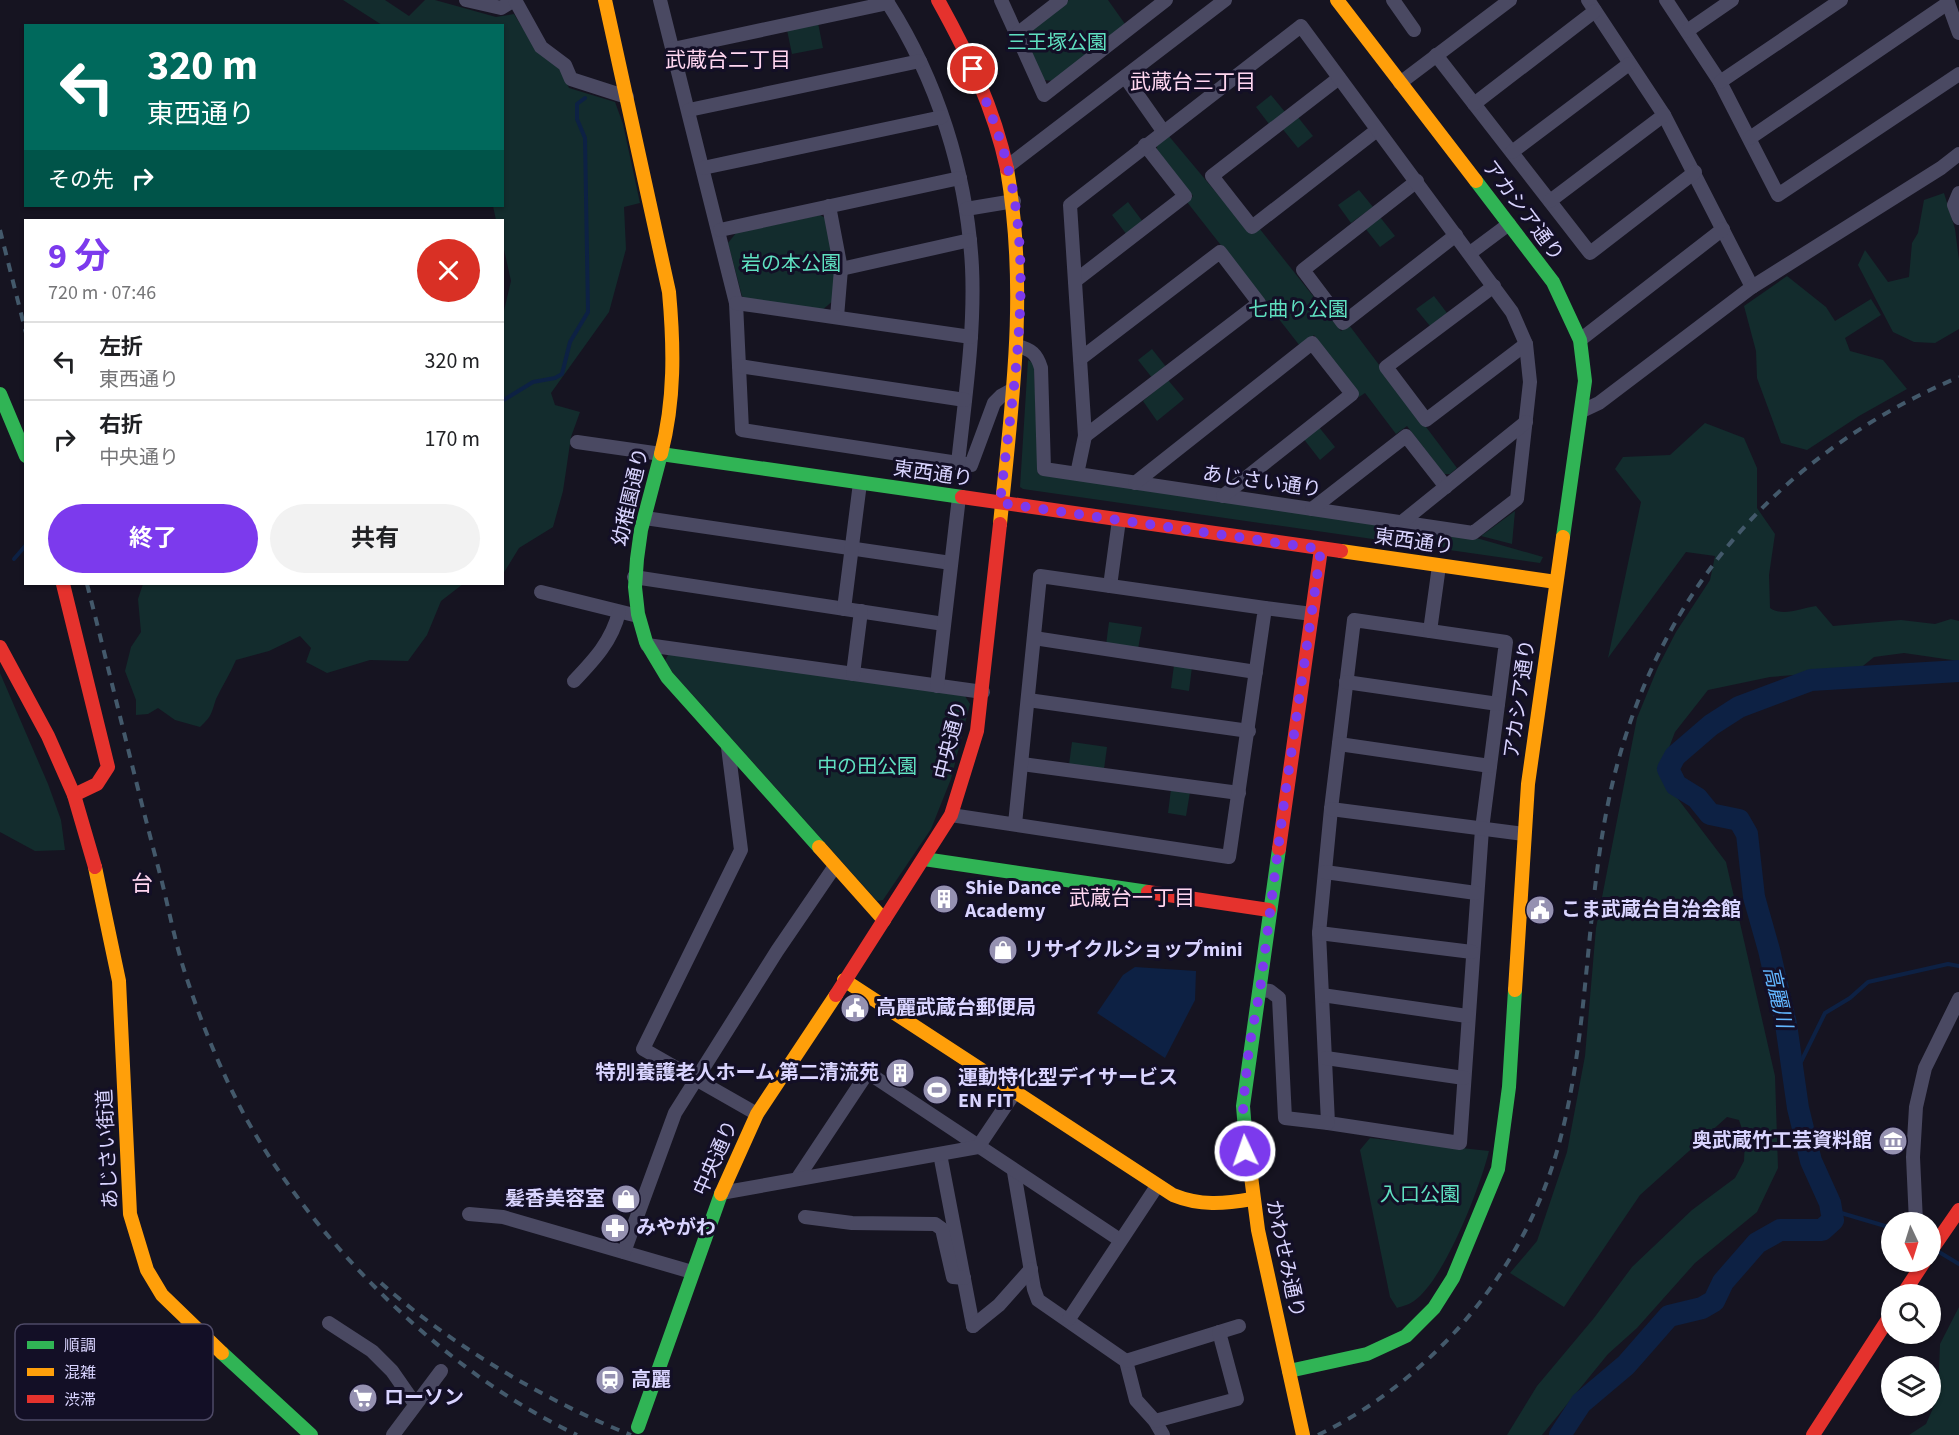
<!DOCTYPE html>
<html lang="ja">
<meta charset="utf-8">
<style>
body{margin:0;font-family:"Source Sans 3","Noto Sans JP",sans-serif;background:#f2f2f2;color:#202124;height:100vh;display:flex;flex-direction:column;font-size:22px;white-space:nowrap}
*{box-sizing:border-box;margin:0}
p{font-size:20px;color:#757577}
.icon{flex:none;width:33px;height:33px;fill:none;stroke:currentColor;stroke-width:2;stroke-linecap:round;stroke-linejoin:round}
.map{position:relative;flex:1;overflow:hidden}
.side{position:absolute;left:24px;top:219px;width:480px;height:366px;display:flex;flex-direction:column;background:#fff;border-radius:0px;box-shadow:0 2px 4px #0004}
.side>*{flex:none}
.banner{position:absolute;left:24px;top:24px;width:480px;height:183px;border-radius:0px;box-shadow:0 2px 4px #0004;background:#00695c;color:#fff;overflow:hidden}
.needle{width:39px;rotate:176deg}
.tools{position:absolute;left:1881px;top:1212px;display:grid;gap:12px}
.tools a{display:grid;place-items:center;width:60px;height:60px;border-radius:50%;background:#fff;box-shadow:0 2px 4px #0004;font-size:30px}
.pin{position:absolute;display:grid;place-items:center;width:51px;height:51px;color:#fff;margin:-26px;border:3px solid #fff;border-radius:50%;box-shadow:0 2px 6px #0007}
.me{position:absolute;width:66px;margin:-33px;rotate:357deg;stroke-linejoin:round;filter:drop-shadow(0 0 4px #0008)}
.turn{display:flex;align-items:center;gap:21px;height:126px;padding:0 24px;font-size:27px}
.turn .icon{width:78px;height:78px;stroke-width:2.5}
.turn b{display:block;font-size:42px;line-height:51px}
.then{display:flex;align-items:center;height:57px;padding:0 24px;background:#0003;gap:12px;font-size:22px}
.round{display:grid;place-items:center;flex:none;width:63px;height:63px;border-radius:32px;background:#f2f2f2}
.overview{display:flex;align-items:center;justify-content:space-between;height:102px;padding:0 24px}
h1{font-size:36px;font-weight:700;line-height:45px;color:#7c3aed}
.primary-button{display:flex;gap:12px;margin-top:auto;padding:12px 24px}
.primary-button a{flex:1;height:69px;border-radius:36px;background:#7c3aed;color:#fff;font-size:24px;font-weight:700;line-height:69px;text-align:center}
.primary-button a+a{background:#f2f2f2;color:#202124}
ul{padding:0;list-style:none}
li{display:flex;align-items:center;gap:18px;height:78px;padding:0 24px;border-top:2px solid #e0e0e0}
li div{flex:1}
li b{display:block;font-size:22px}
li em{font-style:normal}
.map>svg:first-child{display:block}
.green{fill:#132c2d}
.water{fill:#0d2144}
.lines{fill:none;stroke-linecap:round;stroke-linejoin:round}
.stream{stroke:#0d2144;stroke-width:4}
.river{stroke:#0d2144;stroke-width:22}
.street{stroke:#4a4962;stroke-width:14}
.fast{stroke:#30b455;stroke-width:14}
.slow{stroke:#ff9f0a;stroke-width:14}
.jam{stroke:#e5322d;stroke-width:14}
.rail{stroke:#43596b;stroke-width:4;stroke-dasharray:9 8;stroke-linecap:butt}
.route{stroke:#7c3aed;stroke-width:10;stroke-dasharray:0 18}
.labels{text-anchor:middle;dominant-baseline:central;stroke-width:6;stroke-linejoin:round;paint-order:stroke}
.park-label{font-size:20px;fill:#5fe0c0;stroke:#130f26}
.street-label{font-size:20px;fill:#d9d4ff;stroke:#130f26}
.poi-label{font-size:20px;font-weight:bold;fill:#d9d4ff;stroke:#130f26;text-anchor:start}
.neighbourhood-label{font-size:21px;fill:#ffd6f0;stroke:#130f26}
.water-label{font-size:21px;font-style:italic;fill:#62b6ff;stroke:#130f26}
.quarter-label{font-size:22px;fill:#ffd6f0;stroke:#130f26}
.key{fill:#130f26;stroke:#4e4a67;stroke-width:1.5}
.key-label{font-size:16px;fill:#d9d4ff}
</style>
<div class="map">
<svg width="1959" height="1435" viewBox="0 0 1959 1435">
<rect width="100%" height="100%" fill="#161421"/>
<g class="green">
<polygon points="343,0 385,0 409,16 425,0 435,0 496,17 514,14 537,51 561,70 569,88 615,102 623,124 640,203 624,207 626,249 609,312 551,393 555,405 580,412 571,437 563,491 553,527 519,548 503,574 502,319 511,281 503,245 502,220 496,220 493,206 502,206 502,26 382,25"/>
<polygon points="1069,0 1108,0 1125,24 1053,81 1044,80 1025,40 1025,33"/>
<polygon points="818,23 823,48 792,54 787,30"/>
<polygon points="1271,95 1285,112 1269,124 1256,107"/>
<polygon points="1297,116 1313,136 1298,148 1281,127"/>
<polygon points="1168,135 1251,234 1259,228 1341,331 1349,325 1457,468 1450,474 1444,474 1407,426 1396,434 1365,393 1359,397 1314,335 1300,346 1187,202 1193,196 1157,150 1157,144"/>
<polygon points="1359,190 1373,207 1351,223 1338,205"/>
<polygon points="1944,193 1955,229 1959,260 1959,329 1935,343 1914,342 1893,332 1858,265 1865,250 1888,282 1909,277 1912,243 1918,233 1924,200"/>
<polygon points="1128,202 1143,222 1127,235 1112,215"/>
<polygon points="820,215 827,219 837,265 834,300 821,311 748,301 742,296 728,243 736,233"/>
<polygon points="1380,217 1395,236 1380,247 1365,228"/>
<polygon points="1787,276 1826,307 1835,321 1871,299 1881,315 1845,338 1850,351 1883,360 1907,389 1859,416 1807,450 1781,443 1757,378 1756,351 1744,306"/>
<polygon points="1434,296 1447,313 1430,326 1416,309"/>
<polygon points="1152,349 1167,368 1153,379 1138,360"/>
<polygon points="1028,360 1034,364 1038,474 1480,539 1543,557 1540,563 1023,489 1020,487"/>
<polygon points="1168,380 1184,399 1157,421 1143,401"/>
<path d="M1705 423 1744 438 1757 468V508L1775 534 1769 575 1770 608C1783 617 1801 608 1816 606L1833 626 1901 620 1935 624 1951 619 1959 621V661L1904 653 1874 657 1858 670 1770 677 1708 690 1675 732 1659 774 1726 862 1775 1076 1778 1168 1757 1212 1695 1263 1637 1328 1608 1354 1542 1435H1507L1537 1386 1594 1318 1632 1267 1692 1210 1735 1178 1744 1161 1745 1138 1739 1120 1727 1117 1640 1195 1564 1307 1510 1273 1537 1241 1567 1152 1585 1056 1596 928 1637 718 1658 667 1676 632 1710 580 1715 556 1686 552 1608 658 1641 502 1615 469 1623 457 1670 455Z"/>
<polygon points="1318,426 1335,447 1320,460 1303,438"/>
<polygon points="1515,511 1512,544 1481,536"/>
<path d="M143 584H463L441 601 427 635 408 661 370 660 327 673 306 662 311 648 300 636 269 651 236 660C230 674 222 686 216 699 211 714 212 716 200 727L175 720 158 708 148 714 136 715V700L125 671 131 647 141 632 138 599Z"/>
<polygon points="1109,622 1142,627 1138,649 1106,645"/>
<polygon points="669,653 965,696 970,704 951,779 931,829 883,900 877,901 673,673 665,661"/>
<polygon points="1174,665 1192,667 1189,691 1171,688"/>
<polygon points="0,673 48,784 61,820 65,850 35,851 0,832"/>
<polygon points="1072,742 1107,747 1104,769 1069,765"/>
<polygon points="1171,789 1190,792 1186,816 1168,813"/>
<path d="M1370 1138 1489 1151C1480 1188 1444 1280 1414 1301 1409 1305 1402 1306 1397 1308L1390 1297 1360 1150Z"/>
<polygon points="1959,1307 1959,1435 1909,1435 1926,1424 1938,1397 1940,1344"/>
</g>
<polygon class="water" points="1135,967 1196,971 1195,1000 1165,1058 1097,1013 1123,975"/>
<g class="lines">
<g class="stream">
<polyline points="502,401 533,382 555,378 562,374 570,342 588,312 585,138 577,119 577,104 585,98"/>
<polyline points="14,559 26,545"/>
<polyline points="1794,1076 1825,1013 1850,998 1868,982 1948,964 1959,966"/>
<polyline points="1831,1210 1892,1228"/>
<polyline points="1939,1252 1959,1264"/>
</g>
<polyline class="river" points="1560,1435 1581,1403 1626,1365 1669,1316 1702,1308 1714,1301 1723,1282 1757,1243 1780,1230 1822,1230 1833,1220 1830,1203 1811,1161 1798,1108 1786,1024 1769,950 1754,897 1747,834 1739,820 1710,814 1697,798 1676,785 1668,769 1675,756 1711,725 1739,707 1811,680 1959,671"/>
<g class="street">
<polyline points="466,0 501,8 514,0"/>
<polyline points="515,0 541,47 565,65 571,79 627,97"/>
<polyline points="660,0 736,303 742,430 971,465 994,403 1001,396 1012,390"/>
<path d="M886 0C937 79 967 173 972 267 975 332 965 398 958 463"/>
<polyline points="1001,0 1044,95 1166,0"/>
<polyline points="1393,0 1414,30"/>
<polyline points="1588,0 1664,115 1752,287"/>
<polyline points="1666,0 1720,82 1778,195 1959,74"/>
<polyline points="1947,0 1959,33"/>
<polyline points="1687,31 1732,0"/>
<polyline points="1017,34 1061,0"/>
<polyline points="673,49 888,3"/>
<polyline points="1436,55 1590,253 1695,172"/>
<polyline points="1125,77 1163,131"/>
<polyline points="1339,78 1212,176 1252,227 1377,130"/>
<polyline points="1720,82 1841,0"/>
<polyline points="1400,83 1510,0"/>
<polyline points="1474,104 1595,11"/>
<polyline points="689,110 920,61"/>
<polyline points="1750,138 1948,3"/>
<polyline points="1512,152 1629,64"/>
<polyline points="1008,166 1225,0"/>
<polyline points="703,168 942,117"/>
<polyline points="1417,181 1303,270 1343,323 1456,235"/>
<polyline points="1959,193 1954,205 1959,218"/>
<polyline points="1550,201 1664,115"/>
<polyline points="829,206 841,269 837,317"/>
<polyline points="966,209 1014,201"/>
<polyline points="720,230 960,178"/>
<polyline points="1470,253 1509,224"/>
<polyline points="841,269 970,240"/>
<polyline points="1075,281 1185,196 1145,145"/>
<polyline points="1494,286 1386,367 1426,420 1526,344"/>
<polyline points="736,303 971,337"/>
<polyline points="1580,340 1723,229"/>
<path d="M1017 346C1031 349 1037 354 1041 368L1044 469 1473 533 1517 499 1530 382 1526 344 1512 312 1301 26 1070 205 1085 436 1077 474"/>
<polyline points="1080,359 1220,252 1259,303 1085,436"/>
<polyline points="739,366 965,400"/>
<polyline points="1582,411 1599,403 1752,287 1941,168 1959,154"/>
<polyline points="577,442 661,454"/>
<polyline points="1135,483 1312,343 1352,394 1223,496"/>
<polyline points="1312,509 1406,436 1446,487"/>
<polyline points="645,518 951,563"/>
<polyline points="1402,522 1526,422"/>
<polyline points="634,577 944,624"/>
<polyline points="1110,586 1119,520"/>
<polyline points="541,592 638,616"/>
<polyline points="1265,608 1312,614"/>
<polyline points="844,609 860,483"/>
<polygon points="1354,620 1506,642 1482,829 1460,1143 1328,1123 1319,933 1331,809"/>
<polyline points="1430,631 1439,566"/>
<polyline points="1034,638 1256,672"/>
<polyline points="647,645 983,692"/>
<polyline points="853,674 861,611"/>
<path d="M574 681C594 660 612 641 619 612"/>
<polyline points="1346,682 1498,704"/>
<polyline points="937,686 959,497"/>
<polyline points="1028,700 1249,731"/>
<polyline points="1339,744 1490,766"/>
<polyline points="728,747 741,850 643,1049 757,1114"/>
<polyline points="1022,764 1239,793"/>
<polyline points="1331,809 1524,834"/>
<polyline points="951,815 1229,857 1265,608 1040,576 1015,824"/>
<polyline points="1325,872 1476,893"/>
<polyline points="1319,933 1472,952"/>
<polyline points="1260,990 1270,991 1279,998 1285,1118 1328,1123"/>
<polyline points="1322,995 1467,1016"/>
<polyline points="1326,1058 1464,1078"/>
<polyline points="940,1154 973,1326"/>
<polyline points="1014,1172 1034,1289 1038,1300 1126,1361 1136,1400 1155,1421 1163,1435"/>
<polyline points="797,1179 866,1075 870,1074 1120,1240"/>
<polyline points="721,1193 978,1147 1015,1092"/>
<polyline points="469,1214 503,1217 692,1272"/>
<polyline points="805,1217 852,1223 935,1224 942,1229 953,1277 964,1278"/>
<polyline points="1916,1222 1913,1157 1916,1107 1925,1068 1959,999"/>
<polyline points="624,1252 675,1113 777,951 835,866"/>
<polyline points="1069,1319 1157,1186"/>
<polyline points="329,1323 372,1351 392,1371 415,1404"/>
<polyline points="973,1326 999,1305 1031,1269"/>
<polyline points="1126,1361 1239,1326"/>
<polyline points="1155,1421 1237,1399 1219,1332"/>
<polyline points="393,1435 441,1371"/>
</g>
<g class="fast">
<polyline points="1476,181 1553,282 1580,340 1585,381 1563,537"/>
<polyline points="0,394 26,456"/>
<polyline points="661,454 641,530 637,559 635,587 638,614 646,642 667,677 819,847"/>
<polyline points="661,454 962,497"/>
<polyline points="924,859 1148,892"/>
<polyline points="1245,1130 1243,1106 1279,849"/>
<polyline points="222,1353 311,1435"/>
<polyline points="1289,1371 1367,1354 1406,1336 1434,1308 1453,1278 1498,1169 1509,1087 1515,990"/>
<polyline points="638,1427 721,1194"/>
</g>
<g class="slow">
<path d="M605 0 669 292C674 347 675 400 661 454"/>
<polyline points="1337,0 1476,181"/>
<path d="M1000 524C1012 402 1028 292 1007 169"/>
<polyline points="1341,551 1556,582"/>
<polyline points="819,847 884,920"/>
<polyline points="95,867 119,981 130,1214 147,1270 162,1295 222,1353"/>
<path d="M844 980 1173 1195C1200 1206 1224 1204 1252 1199"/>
<polyline points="1515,990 1528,784 1563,537"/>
<polyline points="1245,1130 1258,1230 1303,1435"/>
<polyline points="721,1194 757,1114 836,995"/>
</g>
<g class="jam">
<path d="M938 0C968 54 994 108 1007 169"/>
<polyline points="962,497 1341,551"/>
<polyline points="63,584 108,767 97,784 74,795"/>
<polyline points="0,647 48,736 74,795 95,867"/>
<polyline points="1279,849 1321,549"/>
<polyline points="1148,892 1269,910"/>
<polyline points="836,995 951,815 977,731 1000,524"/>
<polyline points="1930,1252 1959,1210"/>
<polyline points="1903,1294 1924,1262"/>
<polyline points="1813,1435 1892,1313"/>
</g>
<g class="rail">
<polyline points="0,230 26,333"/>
<path d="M87 584C112 682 135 780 161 878 169 910 175 942 185 973 201 1023 222 1074 247 1120 286 1189 336 1250 393 1305 449 1358 508 1402 577 1435"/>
<path d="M381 1283C448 1343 547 1402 631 1435"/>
<path d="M1318 1435C1370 1410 1415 1375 1454 1333 1501 1282 1538 1218 1557 1151 1591 1033 1584 901 1613 781 1659 591 1780 453 1959 377"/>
</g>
</g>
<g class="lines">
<path class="route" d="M973 69C986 101 1000 134 1008 168 1035 277 1012 393 1000 503L1321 549 1284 803 1260 990 1249 1048 1243 1106 1245 1151"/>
</g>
<defs>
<g id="building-disc" transform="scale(1.5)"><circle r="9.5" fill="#9591b1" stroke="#130f26"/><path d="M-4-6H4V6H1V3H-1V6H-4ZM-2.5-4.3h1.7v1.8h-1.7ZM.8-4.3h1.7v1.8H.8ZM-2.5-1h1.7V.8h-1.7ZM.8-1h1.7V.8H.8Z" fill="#fff"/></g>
<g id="civic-disc" transform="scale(1.5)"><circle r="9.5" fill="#9591b1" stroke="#130f26"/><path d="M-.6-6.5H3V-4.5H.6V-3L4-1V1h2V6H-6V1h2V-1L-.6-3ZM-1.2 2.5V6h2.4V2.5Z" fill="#fff"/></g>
<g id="shop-disc" transform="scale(1.5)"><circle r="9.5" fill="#9591b1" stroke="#130f26"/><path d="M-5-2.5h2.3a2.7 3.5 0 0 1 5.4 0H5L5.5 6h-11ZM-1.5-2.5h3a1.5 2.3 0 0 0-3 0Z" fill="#fff"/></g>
<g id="stadium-disc" transform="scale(1.5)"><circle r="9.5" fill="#9591b1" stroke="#130f26"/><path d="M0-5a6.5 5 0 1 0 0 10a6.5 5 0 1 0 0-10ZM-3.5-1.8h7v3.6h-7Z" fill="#fff"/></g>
<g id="museum-disc" transform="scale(1.5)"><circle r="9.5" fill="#9591b1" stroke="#130f26"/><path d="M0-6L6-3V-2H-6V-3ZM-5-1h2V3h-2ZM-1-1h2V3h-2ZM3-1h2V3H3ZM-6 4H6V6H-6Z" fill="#fff"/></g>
<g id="pharmacy-disc" transform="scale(1.5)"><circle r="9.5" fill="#9591b1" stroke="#130f26"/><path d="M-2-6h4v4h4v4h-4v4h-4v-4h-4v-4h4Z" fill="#fff"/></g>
<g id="station-disc" transform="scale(1.5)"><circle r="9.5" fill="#9591b1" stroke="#130f26"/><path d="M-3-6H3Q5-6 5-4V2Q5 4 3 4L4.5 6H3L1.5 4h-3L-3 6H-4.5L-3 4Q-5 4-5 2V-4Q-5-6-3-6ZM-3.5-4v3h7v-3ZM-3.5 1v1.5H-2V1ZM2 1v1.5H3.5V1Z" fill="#fff"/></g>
<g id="supermarket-disc" transform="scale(1.5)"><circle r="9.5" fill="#9591b1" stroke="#130f26"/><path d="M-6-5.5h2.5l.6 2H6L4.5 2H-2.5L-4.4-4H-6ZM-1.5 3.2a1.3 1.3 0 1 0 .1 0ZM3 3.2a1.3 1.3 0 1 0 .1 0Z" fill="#fff"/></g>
</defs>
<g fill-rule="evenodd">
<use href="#building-disc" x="944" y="899"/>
<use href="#civic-disc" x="1540" y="910"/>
<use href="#shop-disc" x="1003" y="950"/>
<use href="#civic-disc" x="855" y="1008"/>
<use href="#building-disc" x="900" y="1073"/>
<use href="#stadium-disc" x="937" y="1090"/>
<use href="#museum-disc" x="1893" y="1141"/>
<use href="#shop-disc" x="626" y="1199"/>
<use href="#pharmacy-disc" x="615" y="1228"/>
<use href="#station-disc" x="610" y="1380"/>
<use href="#supermarket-disc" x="363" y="1398"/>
</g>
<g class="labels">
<g class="park-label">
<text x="1057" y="43">三王塚公園</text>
<text x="791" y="264">岩の本公園</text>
<text x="1298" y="310">七曲り公園</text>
<text x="867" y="767">中の田公園</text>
<text x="1420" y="1195">入口公園</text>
</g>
<g class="street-label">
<text transform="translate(1523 211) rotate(53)">アカシア通り</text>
<text transform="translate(933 474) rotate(8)">東西通り</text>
<text transform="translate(1262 482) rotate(8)">あじさい通り</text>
<text transform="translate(631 497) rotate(-77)">幼稚園通り</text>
<text transform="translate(1414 542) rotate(8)">東西通り</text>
<text transform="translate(1520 699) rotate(-82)">アカシア通り</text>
<text transform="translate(951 740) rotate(-76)">中央通り</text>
<text transform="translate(108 1149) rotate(-93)">あじさい街道</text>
<text transform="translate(716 1158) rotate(-66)">中央通り</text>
<text transform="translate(1285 1259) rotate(78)">かわせみ通り</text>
</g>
<g class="poi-label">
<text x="965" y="888">Shie Dance<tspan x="965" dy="23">Academy</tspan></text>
<text x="1561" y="910">こま武蔵台自治会館</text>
<text x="1024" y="950">リサイクルショップmini</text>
<text x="876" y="1008">高麗武蔵台郵便局</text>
<text x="879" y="1073" text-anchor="end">特別養護老人ホーム 第二清流苑</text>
<text x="958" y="1078">運動特化型デイサービス<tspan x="958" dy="23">EN FIT</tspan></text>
<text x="1872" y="1141" text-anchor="end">奥武蔵竹工芸資料館</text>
<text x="605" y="1199" text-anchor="end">髪香美容室</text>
<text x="636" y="1228">みやがわ</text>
<text x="631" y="1380">高麗</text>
<text x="384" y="1398">ローソン</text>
</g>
<g class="neighbourhood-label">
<text x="728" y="60">武蔵台二丁目</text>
<text x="1193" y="82">武蔵台三丁目</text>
<text x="1132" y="898">武蔵台一丁目</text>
</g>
<g class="water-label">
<text transform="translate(1778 997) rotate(77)">高麗川</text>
</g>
<g class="quarter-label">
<text x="142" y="884">台</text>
</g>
</g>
<rect x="15" y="1324" width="198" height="96" rx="9" class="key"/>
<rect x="27" y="1341" width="27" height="8" fill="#30b455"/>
<rect x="27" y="1368" width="27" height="8" fill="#ff9f0a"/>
<rect x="27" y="1395" width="27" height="8" fill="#e5322d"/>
<g class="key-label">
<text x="64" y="1351">順調</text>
<text x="64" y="1378">混雑</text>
<text x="64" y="1405">渋滞</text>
</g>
</svg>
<div class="tools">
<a><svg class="needle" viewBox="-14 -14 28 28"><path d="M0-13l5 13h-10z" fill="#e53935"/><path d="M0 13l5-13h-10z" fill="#757577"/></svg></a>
<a><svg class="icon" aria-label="search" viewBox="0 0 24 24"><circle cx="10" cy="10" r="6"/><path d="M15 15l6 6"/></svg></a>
<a><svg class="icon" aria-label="layers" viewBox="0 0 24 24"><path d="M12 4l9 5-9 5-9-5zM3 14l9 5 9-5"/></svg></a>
</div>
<div class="pin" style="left:973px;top:69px;background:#d93025"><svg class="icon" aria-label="arrive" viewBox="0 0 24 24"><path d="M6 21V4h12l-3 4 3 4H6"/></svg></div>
<svg class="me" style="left:1245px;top:1151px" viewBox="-20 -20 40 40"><circle r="17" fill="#7c3aed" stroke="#fff" stroke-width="3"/><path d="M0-11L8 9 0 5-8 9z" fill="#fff"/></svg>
<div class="banner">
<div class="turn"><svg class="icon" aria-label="left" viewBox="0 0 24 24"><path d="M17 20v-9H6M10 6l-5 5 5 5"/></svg><div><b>320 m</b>東西通り</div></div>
<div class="then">その先<svg class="icon" aria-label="right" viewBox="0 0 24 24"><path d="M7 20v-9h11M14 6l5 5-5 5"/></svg></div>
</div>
<section class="side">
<div class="overview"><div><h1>9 分</h1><p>720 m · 07:46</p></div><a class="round" style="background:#d93025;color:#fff"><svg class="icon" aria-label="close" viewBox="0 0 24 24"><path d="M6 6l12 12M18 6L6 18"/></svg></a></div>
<ul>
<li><svg class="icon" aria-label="left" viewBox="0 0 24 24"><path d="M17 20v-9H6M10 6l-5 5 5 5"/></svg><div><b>左折</b><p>東西通り</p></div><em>320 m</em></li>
<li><svg class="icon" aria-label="right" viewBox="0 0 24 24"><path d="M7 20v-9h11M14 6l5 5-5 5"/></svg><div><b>右折</b><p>中央通り</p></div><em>170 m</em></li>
</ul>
<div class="primary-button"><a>終了</a><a>共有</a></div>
</section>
</div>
